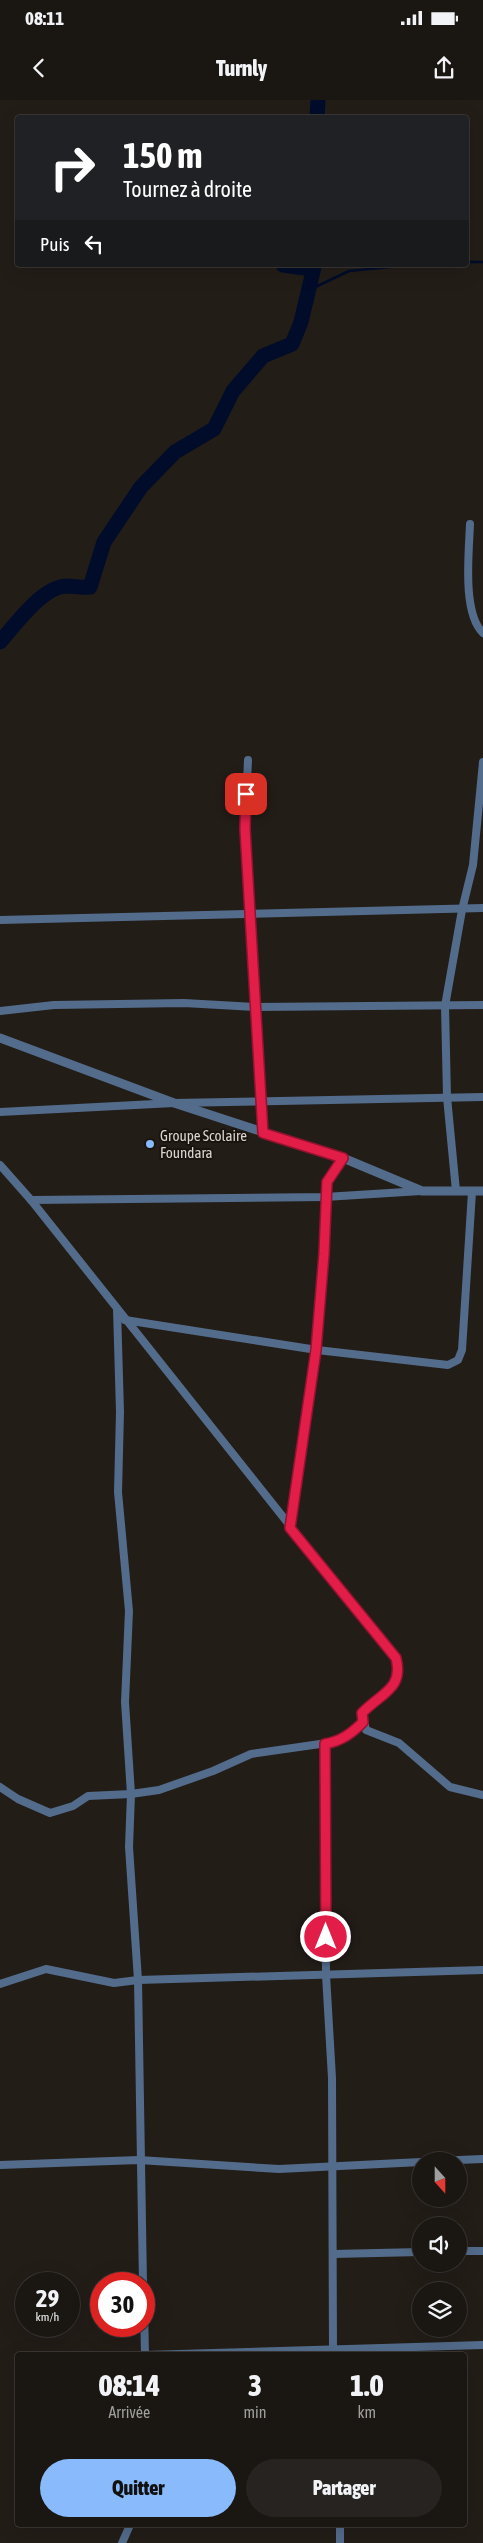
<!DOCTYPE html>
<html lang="fr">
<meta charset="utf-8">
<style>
body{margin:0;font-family:"Asap Condensed",sans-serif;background:#272320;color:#f1f3f6;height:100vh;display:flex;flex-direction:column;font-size:19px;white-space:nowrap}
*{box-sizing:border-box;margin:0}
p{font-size:16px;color:#9f9f9f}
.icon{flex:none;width:28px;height:28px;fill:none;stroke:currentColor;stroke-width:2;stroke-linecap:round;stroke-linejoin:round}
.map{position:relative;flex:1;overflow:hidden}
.panel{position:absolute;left:15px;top:2252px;width:452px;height:175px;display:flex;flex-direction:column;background:#1a1612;border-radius:5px;box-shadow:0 5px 20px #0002,0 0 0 1px #383532}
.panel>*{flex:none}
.top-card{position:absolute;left:15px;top:15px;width:454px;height:152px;border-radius:5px;box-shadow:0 5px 20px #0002,0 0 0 1px #383532;background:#202124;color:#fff;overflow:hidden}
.needle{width:32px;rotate:159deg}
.buttons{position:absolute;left:412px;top:2052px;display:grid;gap:10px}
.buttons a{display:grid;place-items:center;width:55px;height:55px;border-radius:50%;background:#1a1612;box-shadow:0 5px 20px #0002,0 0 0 1px #383532;font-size:25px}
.speed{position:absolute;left:15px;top:2172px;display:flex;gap:10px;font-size:25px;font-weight:700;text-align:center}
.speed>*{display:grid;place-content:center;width:65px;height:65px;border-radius:50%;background:#1a1612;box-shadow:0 5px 20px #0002,0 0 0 1px #383532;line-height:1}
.speed small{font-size:12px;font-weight:400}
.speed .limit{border:8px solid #d22;background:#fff;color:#111}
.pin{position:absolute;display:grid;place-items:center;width:42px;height:42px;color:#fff;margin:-21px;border-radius:10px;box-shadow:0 2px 8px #0006}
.me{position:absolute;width:55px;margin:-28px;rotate:0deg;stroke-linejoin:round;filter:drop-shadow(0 0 4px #0008)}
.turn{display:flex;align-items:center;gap:18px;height:105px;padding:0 25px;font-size:22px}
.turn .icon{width:65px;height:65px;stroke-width:2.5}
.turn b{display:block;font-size:35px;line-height:42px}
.then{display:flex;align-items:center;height:48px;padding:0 25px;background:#0003;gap:10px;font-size:19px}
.eta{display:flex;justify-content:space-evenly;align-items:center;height:85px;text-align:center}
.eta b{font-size:30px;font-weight:800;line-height:35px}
.action{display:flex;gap:10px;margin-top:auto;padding:10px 25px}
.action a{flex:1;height:58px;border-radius:30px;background:#88bafc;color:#111;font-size:20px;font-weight:800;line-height:58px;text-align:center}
.action a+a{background:#272320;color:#f1f3f6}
.status{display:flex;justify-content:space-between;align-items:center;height:35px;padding:0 25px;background:#1a1612;direction:ltr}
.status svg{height:14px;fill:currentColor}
header{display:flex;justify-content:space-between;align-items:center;height:65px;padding:0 25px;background:#1a1612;font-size:22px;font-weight:800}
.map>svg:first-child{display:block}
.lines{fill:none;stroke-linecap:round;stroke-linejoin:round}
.stream{stroke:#000c2a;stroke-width:2.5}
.river{stroke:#000c2a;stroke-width:15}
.minor{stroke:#536c8b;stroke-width:8}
.tertiary{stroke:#536c8b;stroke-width:9}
.route-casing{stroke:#92132f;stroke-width:12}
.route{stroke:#e11d48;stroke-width:9}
.poi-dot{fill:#88bafc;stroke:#1a140f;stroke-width:2}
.labels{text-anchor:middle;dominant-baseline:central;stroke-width:4;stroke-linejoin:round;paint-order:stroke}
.poi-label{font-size:15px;fill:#d9d5d1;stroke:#1a140f;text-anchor:start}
</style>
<div class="status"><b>08:11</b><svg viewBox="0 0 49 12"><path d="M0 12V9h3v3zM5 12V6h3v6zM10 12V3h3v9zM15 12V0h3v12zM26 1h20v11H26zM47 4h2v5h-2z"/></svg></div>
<header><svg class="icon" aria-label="back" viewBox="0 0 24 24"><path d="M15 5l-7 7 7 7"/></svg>Turnly<svg class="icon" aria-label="share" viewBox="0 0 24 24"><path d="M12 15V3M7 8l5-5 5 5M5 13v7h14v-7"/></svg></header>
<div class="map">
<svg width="483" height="2443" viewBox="0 0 483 2443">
<rect width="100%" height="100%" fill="#231d18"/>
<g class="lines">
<g class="stream">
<polyline points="466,162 483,162"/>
<polyline points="309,190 349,171 411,165"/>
</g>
<g class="river">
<polyline points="317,18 318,0"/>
<path d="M0 542C15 525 42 487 66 486 74 486 81 488 90 487L104 442 141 387 175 352 214 329 233 291 263 256 292 244 301 222 314 167 305 168 283 165"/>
</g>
<g class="minor">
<path d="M470 424C469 452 462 513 483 533"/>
<polyline points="248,660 245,729 263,1033"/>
<polyline points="0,820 483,808"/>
<polyline points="0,911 54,905 184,903 255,907 483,905"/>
<polyline points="0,1012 174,1003 483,997"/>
<path d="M0 1065 31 1100 396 1559C404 1589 381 1593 362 1613L366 1630 399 1643 450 1687 483 1695"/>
<polyline points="456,1091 447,997 445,906 462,810 473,765 483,662"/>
<polyline points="31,1100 325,1097 421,1091"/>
<polyline points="117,1209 120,1312 118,1392 129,1511 125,1602 131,1694 129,1747 138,1880 143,2184"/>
<polyline points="125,1220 317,1250 448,1265 458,1260 462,1250 472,1092"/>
<polyline points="290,1428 317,1250 324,1154 327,1082 343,1058"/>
<polyline points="325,1643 326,1875 332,1978 333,2255"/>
<polyline points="0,1687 18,1699 50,1713 73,1706 88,1696 131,1694 159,1690 213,1671 251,1654 334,1642 344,1638 363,1622"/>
<polyline points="0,1884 46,1869 114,1883 138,1880 483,1870"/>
<polyline points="434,2061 483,2059"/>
<polyline points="0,2065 139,2060 279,2069 421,2062"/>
<polyline points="459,2151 483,2151"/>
<polyline points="333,2154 421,2152"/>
<polyline points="144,2209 145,2255"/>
<polyline points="145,2255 483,2245"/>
<polyline points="340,2425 340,2443"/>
<polyline points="122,2443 130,2425"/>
</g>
<polyline class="tertiary" points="0,938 174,1003 343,1058 422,1091 483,1091"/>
</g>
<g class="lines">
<g class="route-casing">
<path id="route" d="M246 694 245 729 263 1033 343 1058 327 1082 324 1154 316 1250 290 1428 396 1558C404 1589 381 1593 362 1613L363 1622C351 1634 341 1641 325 1644L326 1837"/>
</g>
<use href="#route" class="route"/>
</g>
<circle class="poi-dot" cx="150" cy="1044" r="5"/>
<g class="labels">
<g class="poi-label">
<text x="160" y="1035">Groupe Scolaire<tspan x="160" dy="17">Foundara</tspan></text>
</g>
</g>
</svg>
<div class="buttons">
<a><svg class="needle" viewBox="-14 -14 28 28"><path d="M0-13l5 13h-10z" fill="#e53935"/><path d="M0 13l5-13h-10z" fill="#9f9f9f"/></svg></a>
<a><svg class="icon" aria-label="sound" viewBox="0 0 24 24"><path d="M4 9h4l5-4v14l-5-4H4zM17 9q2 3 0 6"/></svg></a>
<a><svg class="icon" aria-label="layers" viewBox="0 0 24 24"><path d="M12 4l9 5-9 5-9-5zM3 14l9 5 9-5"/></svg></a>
</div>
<div class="speed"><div>29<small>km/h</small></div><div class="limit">30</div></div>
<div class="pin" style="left:246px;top:694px;background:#d93025"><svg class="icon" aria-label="arrive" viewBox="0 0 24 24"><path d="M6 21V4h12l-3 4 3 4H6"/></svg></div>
<svg class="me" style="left:326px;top:1837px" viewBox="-20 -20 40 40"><circle r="17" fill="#e11d48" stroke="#fff" stroke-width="3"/><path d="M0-11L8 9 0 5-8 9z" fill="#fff"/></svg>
<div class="top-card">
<div class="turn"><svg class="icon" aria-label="right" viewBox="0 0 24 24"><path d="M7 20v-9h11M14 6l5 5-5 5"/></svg><div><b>150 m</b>Tournez à droite</div></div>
<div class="then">Puis<svg class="icon" aria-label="left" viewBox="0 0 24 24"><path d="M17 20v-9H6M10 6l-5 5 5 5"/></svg></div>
</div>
<section class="panel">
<div class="eta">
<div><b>08:14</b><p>Arrivée</p></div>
<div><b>3</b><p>min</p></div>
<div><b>1.0</b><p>km</p></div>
</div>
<div class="action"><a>Quitter</a><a>Partager</a></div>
</section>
</div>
